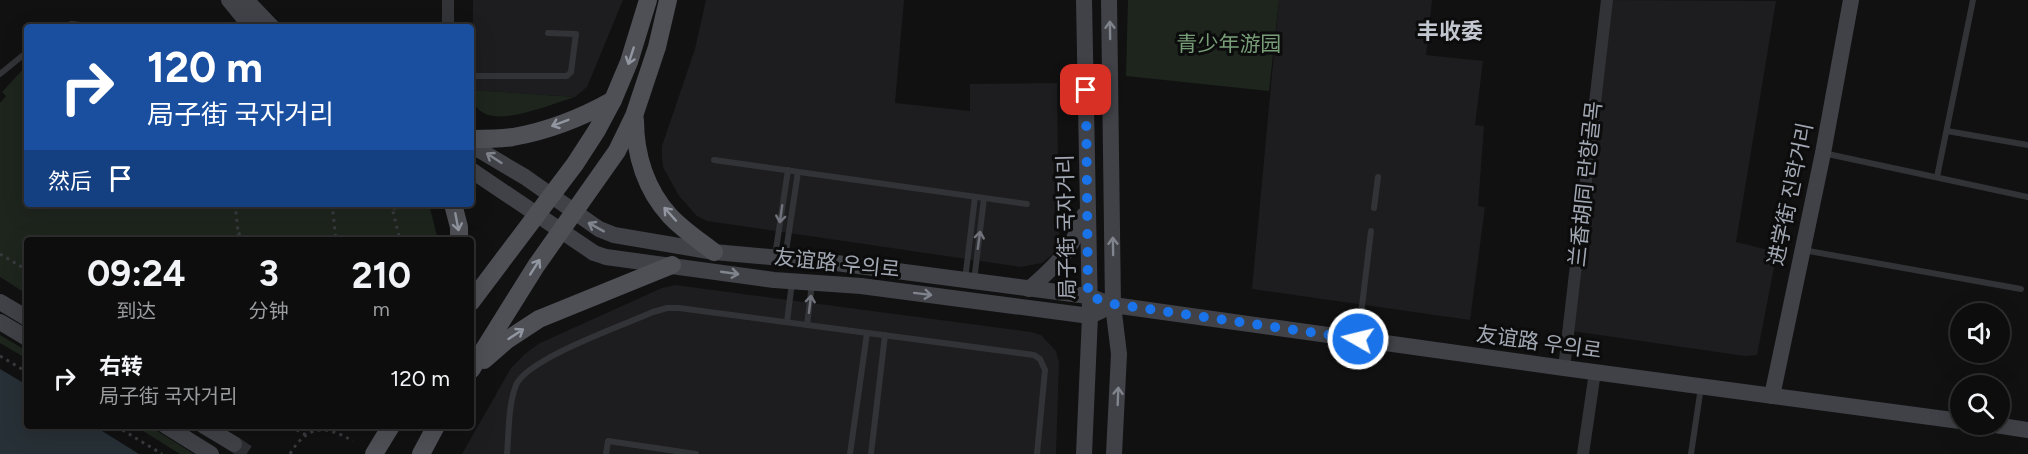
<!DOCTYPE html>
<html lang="zh">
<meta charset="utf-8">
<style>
body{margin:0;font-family:Figtree,"Noto Sans SC","Noto Sans KR",sans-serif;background:#161617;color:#f1f3f6;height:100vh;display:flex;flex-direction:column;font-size:22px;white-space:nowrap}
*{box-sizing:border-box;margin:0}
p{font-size:20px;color:#9a9c9e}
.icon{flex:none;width:33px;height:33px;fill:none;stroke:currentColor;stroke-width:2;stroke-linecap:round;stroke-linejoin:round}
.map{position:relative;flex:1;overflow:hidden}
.details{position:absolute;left:24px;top:237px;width:450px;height:192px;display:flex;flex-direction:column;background:#0d0d0e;border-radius:6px;box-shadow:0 6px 24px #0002,0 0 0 2px #2d2d2e}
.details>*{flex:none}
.guide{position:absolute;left:24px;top:24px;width:450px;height:183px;border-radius:6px;box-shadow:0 6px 24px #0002,0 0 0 2px #2d2d2e;background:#1a4fa0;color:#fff;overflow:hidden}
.buttons{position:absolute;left:1950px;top:303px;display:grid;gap:12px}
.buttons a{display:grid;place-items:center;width:60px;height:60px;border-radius:50%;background:#0d0d0e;box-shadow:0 6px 24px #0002,0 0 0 2px #2d2d2e;font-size:30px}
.pin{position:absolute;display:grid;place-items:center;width:51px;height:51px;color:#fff;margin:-26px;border-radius:12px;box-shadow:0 3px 9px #0006}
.me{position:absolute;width:66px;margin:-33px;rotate:278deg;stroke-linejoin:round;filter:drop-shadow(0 0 4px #0008)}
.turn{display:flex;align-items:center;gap:21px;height:126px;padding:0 24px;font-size:27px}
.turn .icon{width:78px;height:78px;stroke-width:2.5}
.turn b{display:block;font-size:42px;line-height:51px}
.then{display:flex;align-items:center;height:57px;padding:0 24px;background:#0003;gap:12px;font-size:22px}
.eta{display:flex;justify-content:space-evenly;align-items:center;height:102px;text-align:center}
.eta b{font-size:36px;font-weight:700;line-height:42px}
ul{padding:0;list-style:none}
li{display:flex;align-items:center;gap:18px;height:78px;padding:0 24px}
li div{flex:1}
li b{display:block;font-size:22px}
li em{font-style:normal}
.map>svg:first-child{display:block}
.built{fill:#1d1d1f}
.green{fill:#1d251d}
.water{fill:#273036}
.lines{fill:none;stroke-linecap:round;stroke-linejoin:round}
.secondary-tunnel{stroke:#2e2f32;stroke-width:16;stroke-dasharray:16 8;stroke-linecap:butt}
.path{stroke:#383a3e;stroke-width:3;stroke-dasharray:3 4.5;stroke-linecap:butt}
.lane{stroke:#323337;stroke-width:6}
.street{stroke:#323337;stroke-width:12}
.secondary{stroke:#404247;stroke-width:16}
.primary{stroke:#4e5056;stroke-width:18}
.oneway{stroke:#80848d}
.oneway2{stroke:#9196a0}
.oneway3{stroke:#70737b}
.route{stroke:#1a73e8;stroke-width:10;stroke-dasharray:0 18}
.labels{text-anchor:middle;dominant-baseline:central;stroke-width:6;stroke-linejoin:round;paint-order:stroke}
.park-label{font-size:21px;fill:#789e78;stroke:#0c0c0d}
.street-label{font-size:21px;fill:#a2a8b3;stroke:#0c0c0d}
.neighbourhood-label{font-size:22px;font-weight:bold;fill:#c3c7cf;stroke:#0c0c0d}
</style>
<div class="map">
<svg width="2028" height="454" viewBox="0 0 2028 454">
<rect width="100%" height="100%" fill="#111112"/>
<g class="built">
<polygon points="473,0 623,0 587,87 575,97 472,90"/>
<polygon points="706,0 904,0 895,103 970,111 970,84 1057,83 1059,242 1054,253 1042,263 1021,267 707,221 697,216 679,196 663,167 662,157 662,146 695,49"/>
<polygon points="1279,0 1432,0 1426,55 1483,61 1475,125 1484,126 1478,206 1485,207 1470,320 1252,289"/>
<polygon points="1611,0 1776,1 1736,242 1777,252 1757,355 1745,356 1572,331"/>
<polygon points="675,285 1031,332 1041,335 1056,351 1059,363 1056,454 462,454 511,368 525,354 540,343 662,288"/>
</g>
<g class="green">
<polygon points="1128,0 1279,0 1269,91 1126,76"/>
<polygon points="27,65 27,204 429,204 438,240 27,240 27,294 0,277 0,103 6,96 2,92"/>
<path d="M472 90 575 97C552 104 517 119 493 116 483 115 476 108 471 100Z"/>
<polygon points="0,335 27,351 27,359 0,343"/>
<polygon points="135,426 149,426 194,454 180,454"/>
</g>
<polygon class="water" points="0,369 27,385 27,426 94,426 139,454 0,454"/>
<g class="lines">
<polyline class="secondary-tunnel" points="234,444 249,454"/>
<g class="path">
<polyline points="235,204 239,240"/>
<polyline points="332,204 336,240"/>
<polyline points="391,204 400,240"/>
<polyline points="393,209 407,204"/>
<polyline points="238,233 250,240"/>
<polyline points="0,254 27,270"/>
<polyline points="0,356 27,372"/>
<polyline points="116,426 162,454"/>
<polyline points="290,426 306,435"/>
<polyline points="309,426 315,430"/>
<path d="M290 454C308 424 325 425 353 441"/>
</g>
<g class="lane">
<polyline points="61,27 72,24 81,25 83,27"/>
<polyline points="0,74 27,52"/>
<polyline points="471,76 567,76 571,72 576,34 548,33"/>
<polyline points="1947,131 2028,145"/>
<polyline points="1823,153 2028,197"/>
<polyline points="714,160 1027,204"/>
<polyline points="1937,177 1973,0"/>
<polyline points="1374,208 1378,177"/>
<polyline points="1803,250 2021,289"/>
<polyline points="775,256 788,170"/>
<polyline points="785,258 798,172"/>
<polyline points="965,280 975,197"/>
<polyline points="974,281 984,198"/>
<polyline points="787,322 792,282"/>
<polyline points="807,325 812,284"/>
<polyline points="1358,339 1371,231"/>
<path d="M507 454C509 432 508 406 516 385 528 358 624 325 653 312L667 308H679L1034 355 1040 359 1045 370 1037 454"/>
<polyline points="606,454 608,441 696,454"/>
<polyline points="850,454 867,333"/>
<polyline points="871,454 885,335"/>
<polyline points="1691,454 1701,387"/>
</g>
<g class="street">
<polyline points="448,27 448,0"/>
<polyline points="1564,368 1607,0"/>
<polyline points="1583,454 1595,372"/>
</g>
<g class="secondary">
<polyline points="229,0 251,27"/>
<polyline points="246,0 272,27"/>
<polyline points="1084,0 1090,316 1084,454"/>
<polyline points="1109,0 1113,305 1119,354 1114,454"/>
<polyline points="471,145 525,177 599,229 614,235 714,252 836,263 1088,296 1113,305 1564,368 1960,421"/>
<polyline points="471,170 594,253 606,257 774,280 861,286 1090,316 1113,305"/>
<path d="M1029 289C1056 266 1073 249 1084 215"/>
<polyline points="0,302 27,318"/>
<polyline points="0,322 27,338"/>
<polyline points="1772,396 1823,153 1851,0"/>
<polyline points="1989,424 2028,430"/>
<polyline points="166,426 211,454"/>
<polyline points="204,426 234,444"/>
</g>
<g class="primary">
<path d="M635 120C635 155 646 190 670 216 683 230 700 241 714 252"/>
<path d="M471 139C485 139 499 139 513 137 547 131 583 117 613 100"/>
<polyline points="453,204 459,227 459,240"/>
<polyline points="471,302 575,164 597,130 613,100 629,62 648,0"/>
<polyline points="484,360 507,340 539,319 672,265"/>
<polyline points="471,370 536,266 617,151 634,116 657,47 668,0"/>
<polyline points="374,454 391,426"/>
<polyline points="421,454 436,426"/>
</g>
</g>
<defs><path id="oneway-shaft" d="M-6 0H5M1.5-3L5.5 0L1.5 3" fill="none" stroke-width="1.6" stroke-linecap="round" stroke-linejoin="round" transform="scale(1.5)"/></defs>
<g class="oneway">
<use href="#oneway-shaft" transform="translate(1110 30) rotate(-91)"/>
<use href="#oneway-shaft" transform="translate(494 158) rotate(-147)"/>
<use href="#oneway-shaft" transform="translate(596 227) rotate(-151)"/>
<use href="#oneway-shaft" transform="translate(1113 246) rotate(-91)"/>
<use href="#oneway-shaft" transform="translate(730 273) rotate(8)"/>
<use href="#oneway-shaft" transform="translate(923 294) rotate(7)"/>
<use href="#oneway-shaft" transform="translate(1118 396) rotate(-88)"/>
</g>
<g class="oneway2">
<use href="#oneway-shaft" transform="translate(631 56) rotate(108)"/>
<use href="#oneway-shaft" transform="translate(560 123) rotate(159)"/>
<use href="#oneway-shaft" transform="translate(670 214) rotate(-132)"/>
<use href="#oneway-shaft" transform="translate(457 222) rotate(79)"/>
<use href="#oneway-shaft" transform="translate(535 267) rotate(-57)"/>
<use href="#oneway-shaft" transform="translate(516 334) rotate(-33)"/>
</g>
<g class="oneway3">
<use href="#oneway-shaft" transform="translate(781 214) rotate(98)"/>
<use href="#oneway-shaft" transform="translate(979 240) rotate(-82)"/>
<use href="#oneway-shaft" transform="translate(810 304) rotate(-83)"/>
</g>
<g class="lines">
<polyline class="route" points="1086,90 1088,296 1113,304 1358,339"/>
</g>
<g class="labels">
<g class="park-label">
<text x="1229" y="43">青少年游园</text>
</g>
<g class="street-label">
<text transform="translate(1585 184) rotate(-84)">兰香胡同 란향골목</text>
<text transform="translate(1790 194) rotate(-78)">进学街 진학거리</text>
<text transform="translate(1066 227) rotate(-91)">局子街 국자거리</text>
<text transform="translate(837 263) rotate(6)">友谊路 우의로</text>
<text transform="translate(1539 342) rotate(8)">友谊路 우의로</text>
</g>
<g class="neighbourhood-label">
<text x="1450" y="31">丰收委</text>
</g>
</g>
</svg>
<div class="buttons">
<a><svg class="icon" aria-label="sound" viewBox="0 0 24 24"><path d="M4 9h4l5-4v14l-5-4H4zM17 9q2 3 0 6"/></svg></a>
<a><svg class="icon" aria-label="search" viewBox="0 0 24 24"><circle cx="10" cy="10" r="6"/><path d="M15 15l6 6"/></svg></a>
</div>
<div class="pin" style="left:1086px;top:90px;background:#d93025"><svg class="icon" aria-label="arrive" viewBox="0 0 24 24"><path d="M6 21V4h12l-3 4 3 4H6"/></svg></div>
<svg class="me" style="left:1358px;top:339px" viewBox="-20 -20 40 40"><circle r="17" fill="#1a73e8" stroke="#fff" stroke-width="3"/><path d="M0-11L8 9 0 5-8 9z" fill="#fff"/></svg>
<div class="guide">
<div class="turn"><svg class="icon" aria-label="right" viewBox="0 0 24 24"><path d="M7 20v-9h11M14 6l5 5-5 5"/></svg><div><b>120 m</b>局子街 국자거리</div></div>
<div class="then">然后<svg class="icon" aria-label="arrive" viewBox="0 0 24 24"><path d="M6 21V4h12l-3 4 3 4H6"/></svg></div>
</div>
<section class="details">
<div class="eta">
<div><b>09:24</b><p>到达</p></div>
<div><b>3</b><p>分钟</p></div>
<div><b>210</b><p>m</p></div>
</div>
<ul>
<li><svg class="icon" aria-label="right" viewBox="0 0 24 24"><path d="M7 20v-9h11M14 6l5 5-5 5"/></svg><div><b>右转</b><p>局子街 국자거리</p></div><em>120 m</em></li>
</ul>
</section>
</div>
